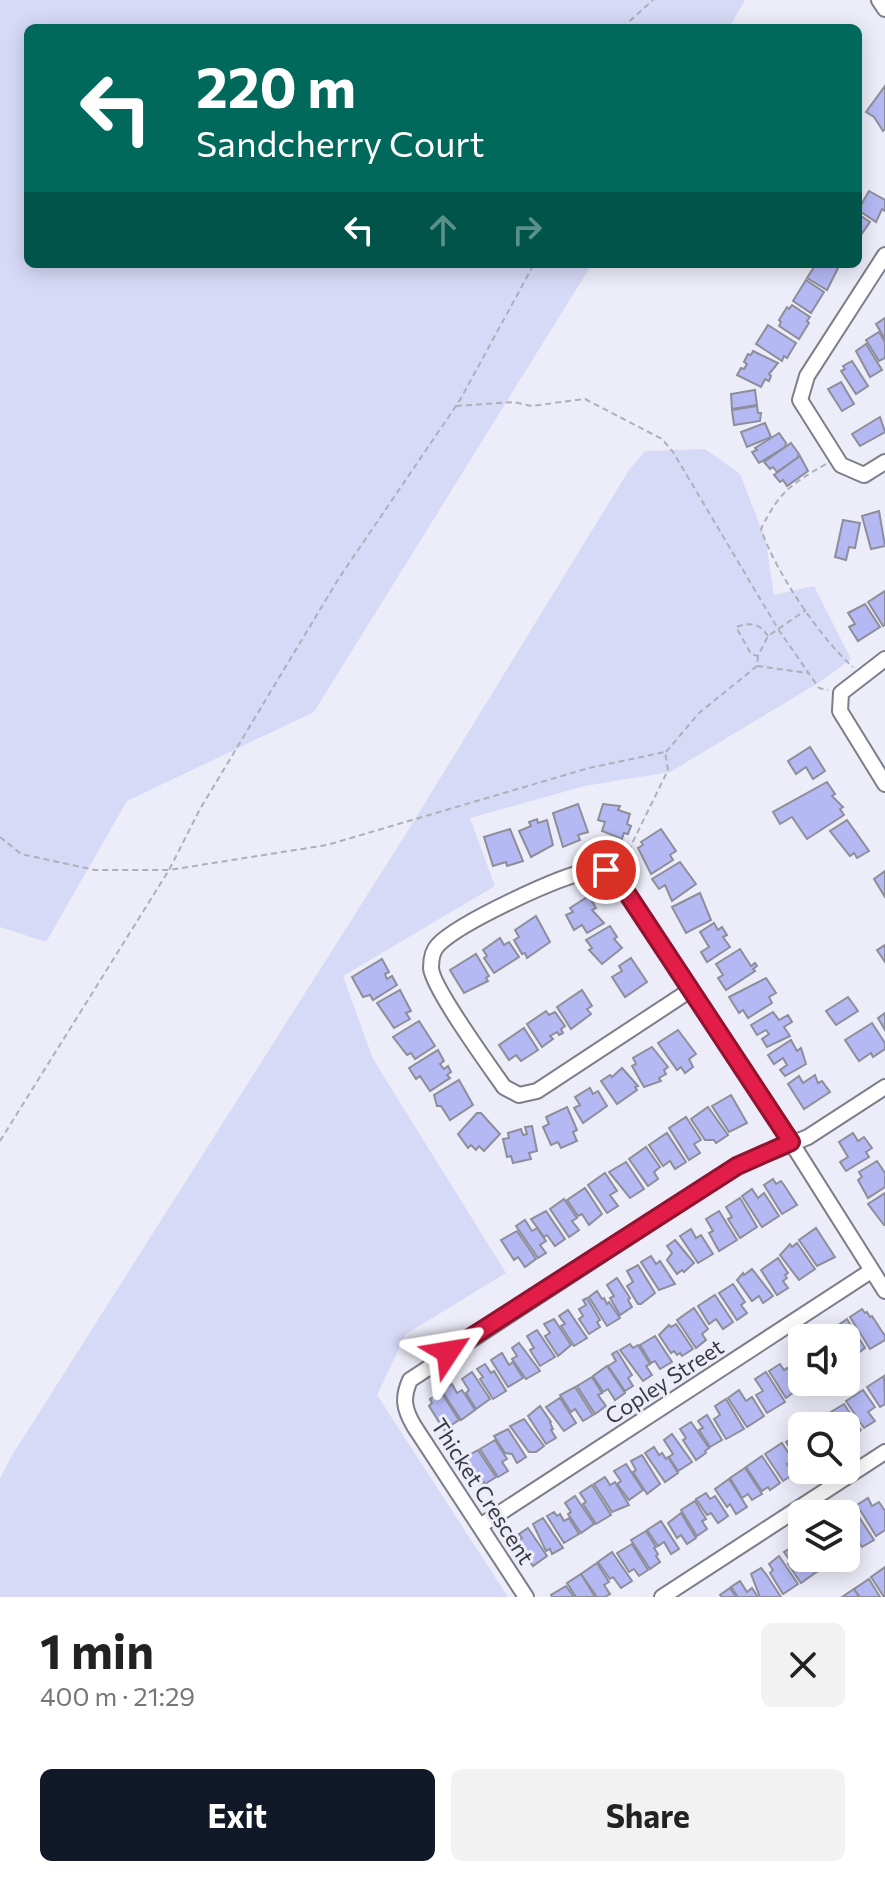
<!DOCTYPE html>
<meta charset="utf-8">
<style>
body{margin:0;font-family:Commissioner,sans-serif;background:#f2f2f2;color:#222;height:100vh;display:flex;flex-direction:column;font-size:30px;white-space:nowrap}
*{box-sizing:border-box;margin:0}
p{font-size:26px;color:#767676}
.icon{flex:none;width:44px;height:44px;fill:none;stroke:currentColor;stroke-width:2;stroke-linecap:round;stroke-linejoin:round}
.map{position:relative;height:1597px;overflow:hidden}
.side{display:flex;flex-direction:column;background:#fff;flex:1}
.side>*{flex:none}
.banner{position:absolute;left:24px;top:24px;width:838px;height:244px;border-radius:12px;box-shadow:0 4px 20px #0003;background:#00695c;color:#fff;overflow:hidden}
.controls{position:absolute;left:788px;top:1324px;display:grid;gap:16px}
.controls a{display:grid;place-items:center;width:72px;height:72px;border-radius:12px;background:#fff;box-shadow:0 4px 20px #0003;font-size:40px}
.pin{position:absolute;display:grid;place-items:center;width:68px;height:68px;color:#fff;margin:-34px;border:4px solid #fff;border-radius:50%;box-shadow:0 2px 8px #0007}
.me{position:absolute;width:88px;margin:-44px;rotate:57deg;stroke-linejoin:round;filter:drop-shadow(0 0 6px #0008)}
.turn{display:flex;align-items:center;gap:28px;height:168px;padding:0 40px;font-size:36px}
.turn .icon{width:104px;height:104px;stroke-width:2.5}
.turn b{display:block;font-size:56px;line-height:68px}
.lanes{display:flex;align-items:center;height:76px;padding:0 40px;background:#0003;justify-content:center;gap:40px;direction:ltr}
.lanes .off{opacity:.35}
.round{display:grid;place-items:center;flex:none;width:84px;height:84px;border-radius:12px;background:#f2f2f2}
.head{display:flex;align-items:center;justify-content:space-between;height:136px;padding:0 40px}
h1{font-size:48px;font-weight:700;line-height:60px}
.primary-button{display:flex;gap:16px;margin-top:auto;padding:16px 40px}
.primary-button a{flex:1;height:92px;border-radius:12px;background:#111827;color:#fff;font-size:32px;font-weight:700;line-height:92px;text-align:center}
.primary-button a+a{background:#f2f2f2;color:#222}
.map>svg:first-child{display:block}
.green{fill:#d7daf7}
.building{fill:#b4b9f4;stroke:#8d8e99;stroke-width:2}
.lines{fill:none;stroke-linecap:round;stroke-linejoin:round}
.street-casing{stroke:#7d7e89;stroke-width:18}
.path{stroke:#aeafb8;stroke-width:2;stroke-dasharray:6 4;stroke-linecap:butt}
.street{stroke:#fff;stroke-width:14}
.route-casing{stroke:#92132f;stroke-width:20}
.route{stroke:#e11d48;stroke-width:14}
.labels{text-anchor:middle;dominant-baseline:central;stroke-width:6;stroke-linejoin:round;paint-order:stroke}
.street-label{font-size:22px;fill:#39393e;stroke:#ecedf9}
</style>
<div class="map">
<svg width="885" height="1597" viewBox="0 0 885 1597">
<rect width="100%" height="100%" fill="#ecedf9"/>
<g class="green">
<polygon points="0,0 745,0 729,28 28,28 28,264 592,264 314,712 127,801 46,942 0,927"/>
<polygon points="705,449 740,474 766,541 774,595 814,586 851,659 823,680 670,772 585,786 470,818 495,886 343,976 373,1059 506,1273 406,1334 377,1395 508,1597 0,1597 0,1479 11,1457 409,829 629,470 645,451"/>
</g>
<g class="building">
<polygon points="885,86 885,129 883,131 874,117 866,112"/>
<polygon points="869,191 885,200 885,211 882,209 876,222 858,210"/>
<polygon points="858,214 870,222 861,235 858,236"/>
<polygon points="816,264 832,264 838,268 827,290 807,278"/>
<polygon points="806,280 824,292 811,313 793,301"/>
<polygon points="792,305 810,317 807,321 809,323 799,339 779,326 781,322 779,320 787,307 789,309"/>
<polygon points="885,318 885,339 876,324"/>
<polygon points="768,325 796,343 787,358 784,356 782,361 756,344"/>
<polygon points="879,332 885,342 885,358 879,361 866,340"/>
<polygon points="866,344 882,370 870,377 856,351"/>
<polygon points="753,351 778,363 769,374 771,376 769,381 765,379 761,387 737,375 741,368 744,369 747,364 744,362 748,354 751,355"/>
<polygon points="852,361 868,386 856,394 841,371 845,369 843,366"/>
<polygon points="841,382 854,404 842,411 828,389"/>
<polygon points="755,390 757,405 732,409 731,394"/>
<polygon points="757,406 758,413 761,413 760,421 734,425 732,410"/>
<polygon points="880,417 885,432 860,446 852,434"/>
<polygon points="765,423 771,437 747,447 741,432"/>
<polygon points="779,433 786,443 785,447 759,463 752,452 757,450 755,448"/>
<polygon points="791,443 799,454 797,458 777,472 773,467 770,469 764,462"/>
<polygon points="800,456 808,471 787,486 783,480 780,482 774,475"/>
<polygon points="879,511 885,546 871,549 862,516"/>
<polygon points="843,520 860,523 855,548 849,547 846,560 835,557"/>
<polygon points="885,591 885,625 883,626 868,602"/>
<polygon points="865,604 880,627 858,641 849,627 855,624 848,613"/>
<polygon points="810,747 825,771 813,779 806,767 796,774 788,761"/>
<polygon points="827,782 835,794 832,796 843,807 840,809 844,815 807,839 792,817 780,824 773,812"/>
<polygon points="578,804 588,832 578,835 580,840 563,847 553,813"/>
<polygon points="603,804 620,806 618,810 630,814 627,824 631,826 628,834 624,833 622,839 602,831 605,822 598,820"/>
<polygon points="537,819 538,823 547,820 553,845 531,857 519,831 531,826 529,822"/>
<polygon points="847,820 869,851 857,858 854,853 850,856 830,831"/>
<polygon points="510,829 523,861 507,866 506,862 493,866 484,837"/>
<polygon points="661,829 676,851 670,855 673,860 651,874 638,848 643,845 641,842"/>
<polygon points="680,862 696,884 672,901 665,885 659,889 652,879"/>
<polygon points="885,871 885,897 874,879"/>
<polygon points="700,893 711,920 686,933 672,907"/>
<polygon points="589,896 596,908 592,910 604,923 587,933 582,925 574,930 566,915 573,912 570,908"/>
<polygon points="536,916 550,942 527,958 525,953 522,954 514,940 519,937 515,930"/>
<polygon points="714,923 718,930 722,927 727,935 723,937 730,947 707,962 701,952 709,947 700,932"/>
<polygon points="610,926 617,937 614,939 622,948 602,964 589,950 592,948 586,940"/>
<polygon points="500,938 504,945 509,942 519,957 494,973 484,958 487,956 483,950"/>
<polygon points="885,945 885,962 877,950"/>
<polygon points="740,949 751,966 755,963 757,966 753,969 755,971 726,990 718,978 723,975 716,964"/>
<polygon points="476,954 489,976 486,978 488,981 464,993 450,970"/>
<polygon points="631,958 647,982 625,997 612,977 622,971 619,966"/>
<polygon points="382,959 389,972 385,974 387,979 392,976 397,985 373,1000 370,995 363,997 352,977"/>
<polygon points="766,978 776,993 769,997 772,1003 748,1018 743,1010 739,1013 729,997"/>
<polygon points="400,990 411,1011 406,1013 410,1019 394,1028 377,1003"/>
<polygon points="582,990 592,1006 587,1009 591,1014 571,1029 557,1007"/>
<polygon points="848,997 858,1011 836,1025 826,1011"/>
<polygon points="546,1011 549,1015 555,1012 565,1026 561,1029 563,1033 559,1035 557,1032 550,1036 553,1039 542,1047 527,1024"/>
<polygon points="773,1012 779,1020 788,1015 792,1022 784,1027 790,1036 767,1047 762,1039 769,1034 766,1030 757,1035 751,1025"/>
<polygon points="885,1013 885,1030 878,1018"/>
<polygon points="419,1021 435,1046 415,1059 411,1053 407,1055 393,1037"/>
<polygon points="872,1023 885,1043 885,1049 873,1057 871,1053 859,1061 845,1040"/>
<polygon points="524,1028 538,1050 521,1061 516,1055 509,1060 499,1045"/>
<polygon points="678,1030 696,1054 689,1059 693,1067 685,1073 681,1067 677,1070 658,1043"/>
<polygon points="791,1040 797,1051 801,1048 806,1064 785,1076 780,1070 787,1065 783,1058 774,1064 768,1055"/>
<polygon points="652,1047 668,1067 664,1070 666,1074 659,1078 661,1081 644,1087 632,1066 636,1064 633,1058"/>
<polygon points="438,1050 444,1061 440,1064 444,1069 448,1066 451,1072 447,1075 450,1078 430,1091 420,1076 416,1079 409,1068"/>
<polygon points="622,1068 638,1086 635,1087 637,1090 617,1104 601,1081 610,1075 612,1077"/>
<polygon points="815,1075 818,1083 822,1081 830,1092 804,1109 788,1084 799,1076 803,1083"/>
<polygon points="459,1080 473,1105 450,1120 441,1106 437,1106 434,1095"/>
<polygon points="590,1088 593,1094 598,1091 607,1106 583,1123 574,1108 580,1105 575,1097"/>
<polygon points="731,1095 747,1123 729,1132 712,1106"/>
<polygon points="567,1107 577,1130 573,1132 577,1141 561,1148 558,1142 551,1145 543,1127 549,1124 546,1117"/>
<polygon points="708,1107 728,1135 716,1143 714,1140 705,1140 691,1119"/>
<polygon points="477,1113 481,1113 500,1134 484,1151 479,1146 476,1150 471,1145 468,1148 458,1134"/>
<polygon points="686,1117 701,1140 694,1144 700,1153 689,1160 669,1128"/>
<polygon points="532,1126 537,1151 529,1153 531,1159 513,1163 511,1156 507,1157 503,1139 509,1138 508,1133 521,1129 523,1135 527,1134 525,1127"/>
<polygon points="667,1133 686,1162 675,1169 670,1161 663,1166 649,1145"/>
<polygon points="853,1133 858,1141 864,1137 872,1148 866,1152 869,1157 846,1171 840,1162 848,1157 839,1142"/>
<polygon points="646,1147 660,1167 654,1172 658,1179 648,1186 629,1159"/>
<polygon points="877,1161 885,1173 885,1187 868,1198 858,1180 862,1177 859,1172"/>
<polygon points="626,1162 644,1189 630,1198 609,1172"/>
<polygon points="605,1173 617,1191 610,1195 618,1206 607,1213 588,1185"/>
<polygon points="773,1179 776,1184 781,1181 784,1185 797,1205 782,1214 764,1185"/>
<polygon points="585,1188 602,1214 589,1225 582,1214 578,1216 567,1200"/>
<polygon points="752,1189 758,1198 764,1193 779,1216 762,1227 742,1196"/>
<polygon points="885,1193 885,1224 884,1225 868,1204"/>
<polygon points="740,1198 757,1227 740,1238 728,1219 732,1217 726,1207"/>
<polygon points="564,1199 577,1218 572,1221 579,1230 569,1237 550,1209"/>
<polygon points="546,1211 565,1239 555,1246 547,1235 544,1237 531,1219"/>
<polygon points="719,1211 737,1240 719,1251 709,1233 713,1231 706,1219"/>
<polygon points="525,1220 532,1231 537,1228 546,1241 540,1245 546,1253 538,1258 516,1226"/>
<polygon points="816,1228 835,1257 817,1266 799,1240"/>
<polygon points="691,1229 696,1238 701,1235 713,1254 698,1263 680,1236"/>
<polygon points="517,1231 536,1259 525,1267 518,1257 514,1260 501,1240"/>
<polygon points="675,1240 694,1263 684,1272 682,1270 677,1274 667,1260 672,1253 667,1246"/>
<polygon points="797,1243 815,1269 799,1280 780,1255 790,1244 792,1247"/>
<polygon points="651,1256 656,1264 660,1261 675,1284 659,1290 641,1262"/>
<polygon points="778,1258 788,1273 785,1275 787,1278 783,1281 788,1288 777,1295 761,1270"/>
<polygon points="638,1265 655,1293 641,1304 638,1304 627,1286 633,1282 627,1271"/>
<polygon points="752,1269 773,1296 763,1303 759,1296 752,1301 737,1280 743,1273 744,1275"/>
<polygon points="617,1278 630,1298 628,1300 632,1307 620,1315 610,1298 614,1296 607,1285"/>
<polygon points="733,1284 745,1302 741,1305 747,1313 737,1320 719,1293"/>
<polygon points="597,1291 602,1299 604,1298 607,1304 609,1302 620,1318 607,1326 589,1297"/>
<polygon points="715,1295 733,1322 723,1329 716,1319 709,1324 698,1306"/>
<polygon points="587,1298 600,1320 597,1322 600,1327 589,1334 579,1319 583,1316 579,1309 586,1305 583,1300"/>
<polygon points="694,1308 708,1329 702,1334 706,1340 696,1348 677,1320"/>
<polygon points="862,1309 865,1313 867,1312 870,1317 872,1316 885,1336 885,1340 870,1349 850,1317"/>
<polygon points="568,1310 587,1338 574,1346 561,1326 565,1324 559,1316"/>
<polygon points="554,1319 571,1345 558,1356 545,1336 550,1333 544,1324"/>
<polygon points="847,1319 865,1348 849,1360 846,1355 846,1338 834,1337 841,1332 837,1326"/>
<polygon points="676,1324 693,1349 682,1356 680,1353 677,1355 674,1351 671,1353 659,1335 669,1325 671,1327"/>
<polygon points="537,1330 555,1357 540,1366 530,1350 534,1348 527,1336"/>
<polygon points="655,1336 672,1362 660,1369 655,1361 651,1363 640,1345"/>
<polygon points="519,1343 540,1371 526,1379 512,1359 517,1356 512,1348"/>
<polygon points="630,1344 633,1348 638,1345 650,1364 646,1366 652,1375 643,1381 620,1350"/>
<polygon points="802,1350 802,1378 796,1368 801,1366 794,1355"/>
<polygon points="617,1351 632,1375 628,1378 633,1386 625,1391 608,1366 616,1361 612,1354"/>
<polygon points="502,1353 509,1365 513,1362 523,1378 508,1387 491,1360"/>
<polygon points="485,1364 491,1373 494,1371 506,1391 493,1399 480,1379 483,1377 477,1369"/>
<polygon points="780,1364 784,1370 787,1368 790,1373 793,1371 803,1385 786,1398 769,1371"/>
<polygon points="607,1366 625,1393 615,1400 608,1389 603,1392 593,1376"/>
<polygon points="472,1372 490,1399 476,1409 466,1393 469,1390 462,1379"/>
<polygon points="766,1372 785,1402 767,1413 756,1395 763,1391 755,1379"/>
<polygon points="884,1376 885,1404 880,1407 867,1387"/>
<polygon points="592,1377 602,1393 598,1395 606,1406 595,1414 577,1386"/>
<polygon points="452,1384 457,1393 462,1390 475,1410 461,1420 442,1391"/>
<polygon points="575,1387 593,1415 583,1421 575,1409 571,1412 560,1395"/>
<polygon points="739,1390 746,1401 752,1397 764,1416 747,1427 728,1398"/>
<polygon points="863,1390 875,1407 868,1412 875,1421 864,1428 846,1401"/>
<polygon points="441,1392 459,1420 444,1430 429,1406 432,1403 430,1399"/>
<polygon points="560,1398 576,1423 564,1431 546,1407"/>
<polygon points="726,1399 744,1429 726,1439 714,1419 720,1415 715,1406"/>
<polygon points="844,1404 861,1430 847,1442 846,1426 833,1426 826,1415"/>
<polygon points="540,1406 551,1422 550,1423 553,1429 551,1430 556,1438 546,1444 528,1416"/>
<polygon points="707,1415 722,1440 710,1447 699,1430 703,1428 698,1421"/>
<polygon points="524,1419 544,1446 536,1452 529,1452 510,1426"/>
<polygon points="691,1422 709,1448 705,1451 706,1453 696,1460 683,1440 686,1438 680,1429"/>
<polygon points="508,1429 526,1457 517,1463 512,1454 505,1453 494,1436"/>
<polygon points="802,1431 802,1458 797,1459 786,1442"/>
<polygon points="672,1434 692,1462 678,1471 669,1457 673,1454 664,1440"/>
<polygon points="495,1440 507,1459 502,1462 508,1471 498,1477 480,1449"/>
<polygon points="782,1443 793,1460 787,1464 794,1474 783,1481 765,1454"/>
<polygon points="654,1447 659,1455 662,1453 666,1459 668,1457 678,1473 665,1482 645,1453"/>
<polygon points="478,1450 496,1477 485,1484 484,1482 479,1485 462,1459"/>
<polygon points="642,1455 660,1484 647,1494 633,1472 636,1470 631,1461"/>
<polygon points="762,1456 780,1483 770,1490 768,1487 762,1491 746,1467"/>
<polygon points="626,1464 643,1490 629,1500 617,1484 621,1481 614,1471"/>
<polygon points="745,1468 762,1494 752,1500 748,1494 742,1498 730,1478"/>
<polygon points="605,1477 610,1485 615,1482 629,1505 612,1512 594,1484"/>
<polygon points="729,1479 747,1507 736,1514 730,1504 727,1507 715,1489"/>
<polygon points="592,1485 611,1515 596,1524 583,1504 586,1502 580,1493"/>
<polygon points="706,1493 710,1499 715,1496 728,1516 718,1523 711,1513 707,1515 696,1499"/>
<polygon points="575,1496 594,1524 581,1533 568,1514 571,1512 565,1503"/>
<polygon points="868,1498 872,1506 879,1502 885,1511 885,1530 876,1536 857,1505"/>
<polygon points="695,1501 706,1519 702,1521 707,1529 697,1536 681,1510"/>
<polygon points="854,1509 874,1540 862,1547 860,1544 858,1546 846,1528 846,1514"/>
<polygon points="554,1512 557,1516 560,1514 564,1521 569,1518 579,1534 564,1543 547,1516"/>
<polygon points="681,1513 696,1538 687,1544 681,1535 677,1538 668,1523"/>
<polygon points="543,1518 563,1548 552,1554 550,1549 546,1551 533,1524"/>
<polygon points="661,1521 679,1549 671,1554 664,1542 658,1546 647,1530"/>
<polygon points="528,1528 547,1556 533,1566 516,1542 522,1538 519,1534"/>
<polygon points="646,1531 656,1547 654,1548 658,1554 656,1556 660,1562 650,1569 631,1540"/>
<polygon points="846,1534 855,1548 852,1551 855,1555 846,1561"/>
<polygon points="632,1544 648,1570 639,1576 634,1569 629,1572 617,1553"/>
<polygon points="795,1545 815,1573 801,1583 788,1564 791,1562 784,1552"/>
<polygon points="612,1552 632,1581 621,1588 613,1577 610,1579 598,1562"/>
<polygon points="779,1556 798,1584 783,1594 770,1573 773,1570 769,1564"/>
<polygon points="808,1558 832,1558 834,1561 817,1572"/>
<polygon points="597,1563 609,1582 604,1585 610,1594 605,1597 597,1597 581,1574"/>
<polygon points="885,1567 885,1597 884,1597 871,1577"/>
<polygon points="761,1568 766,1574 781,1597 760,1597 751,1574"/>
<polygon points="581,1574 595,1597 576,1597 567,1583"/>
<polygon points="869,1579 880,1597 860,1597 854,1589"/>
<polygon points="740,1581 747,1592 752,1588 758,1597 738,1597 731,1587"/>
<polygon points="566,1586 574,1597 552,1597 551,1595"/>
<polygon points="730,1588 736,1597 722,1597 720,1595"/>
<polygon points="854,1589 859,1597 842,1597"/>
</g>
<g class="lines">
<g class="street-casing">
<g id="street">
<polyline points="879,0 885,9"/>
<polyline points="885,255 807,376 800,400 841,465 864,475 885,462"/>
<polyline points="885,659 841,693 840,711 885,784"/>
<path d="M689 991 537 1091 519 1095 504 1087C490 1067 432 987 431 968 431 960 433 950 438 945 459 923 561 875 592 870 601 869 607 871 615 875L791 1142 885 1291"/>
<polyline points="480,1526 871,1271"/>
<path d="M526 1597 414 1426C404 1409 402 1398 410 1380L737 1166 808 1137 885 1087"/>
<polyline points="662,1597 885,1452"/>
</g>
</g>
<g class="path">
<polyline points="622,28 653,0"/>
<polyline points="456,406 514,402 531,406 585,399 662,439 673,452 778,629 819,688 828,690"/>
<path d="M826 464C790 485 780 491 761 529 775 571 820 638 853 667"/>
<path d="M768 636C759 623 751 622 736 627L751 654 758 656 768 636 806 610"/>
<polyline points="758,656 757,666 808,673"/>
<polyline points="666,752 699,713 757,666"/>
<polyline points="0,837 21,854 95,870 169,870 327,845 589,768 665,752 668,770 622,864"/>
<polyline points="0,1141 169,870 200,809 339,578 460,400 534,264"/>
</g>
<use href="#street" class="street"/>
</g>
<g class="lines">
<g class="route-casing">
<polyline id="route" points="448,1352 737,1166 791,1142 615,875 606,870"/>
</g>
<use href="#route" class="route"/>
</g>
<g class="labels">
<g class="street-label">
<text transform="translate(664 1381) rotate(-33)">Copley Street</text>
<text transform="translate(483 1491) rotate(57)">Thicket Crescent</text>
</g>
</g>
</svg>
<div class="controls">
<a><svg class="icon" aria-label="sound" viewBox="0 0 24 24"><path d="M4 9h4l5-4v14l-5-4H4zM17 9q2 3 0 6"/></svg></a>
<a><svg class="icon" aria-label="search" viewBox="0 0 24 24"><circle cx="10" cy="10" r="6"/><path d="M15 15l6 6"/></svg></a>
<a><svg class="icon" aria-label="layers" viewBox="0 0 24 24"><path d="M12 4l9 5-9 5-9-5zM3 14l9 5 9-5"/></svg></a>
</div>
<div class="pin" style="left:606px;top:870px;background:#d93025"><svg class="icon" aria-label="arrive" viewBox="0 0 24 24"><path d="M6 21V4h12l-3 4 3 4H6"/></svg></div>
<svg class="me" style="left:448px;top:1352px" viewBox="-20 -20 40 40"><path d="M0-17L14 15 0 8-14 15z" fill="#e11d48" stroke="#fff" stroke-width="4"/></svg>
<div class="banner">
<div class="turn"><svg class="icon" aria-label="left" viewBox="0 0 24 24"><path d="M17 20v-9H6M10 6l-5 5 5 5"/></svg><div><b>220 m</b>Sandcherry Court</div></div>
<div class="lanes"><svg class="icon" aria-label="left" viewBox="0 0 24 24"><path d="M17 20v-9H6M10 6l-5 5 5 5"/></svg><svg class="icon off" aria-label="ahead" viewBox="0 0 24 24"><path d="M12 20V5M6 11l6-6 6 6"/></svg><svg class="icon off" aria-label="right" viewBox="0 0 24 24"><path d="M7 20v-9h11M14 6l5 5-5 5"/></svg></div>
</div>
</div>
<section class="side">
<div class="head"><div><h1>1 min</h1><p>400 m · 21:29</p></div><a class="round"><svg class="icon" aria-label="close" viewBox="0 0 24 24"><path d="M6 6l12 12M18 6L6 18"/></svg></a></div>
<div class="primary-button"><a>Exit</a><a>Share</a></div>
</section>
